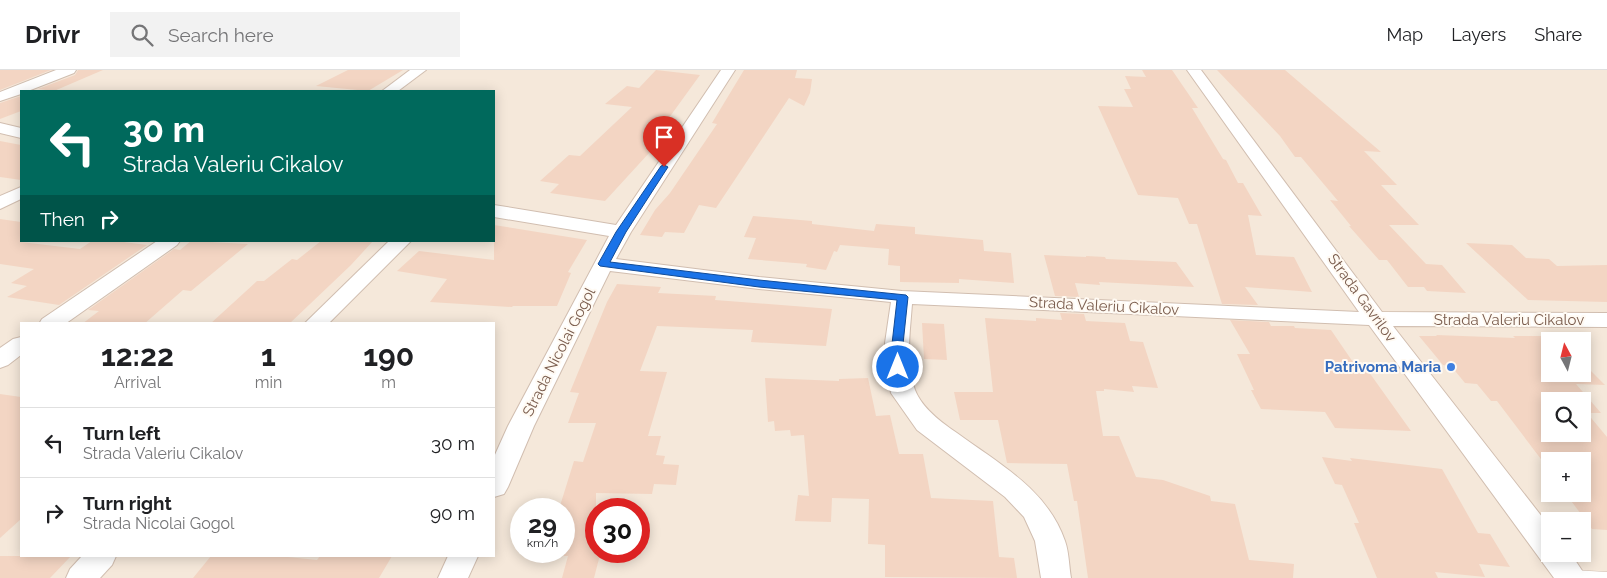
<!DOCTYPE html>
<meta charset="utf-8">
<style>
body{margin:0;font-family:Raleway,sans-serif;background:#f2f2f2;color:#202124;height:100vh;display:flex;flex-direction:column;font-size:19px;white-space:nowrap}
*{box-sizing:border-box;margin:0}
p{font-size:16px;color:#757577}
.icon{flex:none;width:28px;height:28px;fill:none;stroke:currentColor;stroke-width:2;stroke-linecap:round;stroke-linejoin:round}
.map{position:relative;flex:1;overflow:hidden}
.details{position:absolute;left:20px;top:252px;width:475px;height:235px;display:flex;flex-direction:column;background:#fff;border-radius:0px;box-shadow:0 2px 12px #0003}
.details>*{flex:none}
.top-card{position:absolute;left:20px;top:20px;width:475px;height:152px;border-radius:0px;box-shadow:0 2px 12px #0003;background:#00695c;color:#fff;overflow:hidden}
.needle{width:32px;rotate:353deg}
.fabs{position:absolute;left:1541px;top:262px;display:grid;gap:10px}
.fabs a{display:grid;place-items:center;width:50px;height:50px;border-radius:0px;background:#fff;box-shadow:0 2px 12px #0003;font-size:25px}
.speed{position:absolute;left:510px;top:428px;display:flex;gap:10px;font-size:25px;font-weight:700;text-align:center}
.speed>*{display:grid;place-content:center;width:65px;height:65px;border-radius:50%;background:#fff;box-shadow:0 2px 12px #0003;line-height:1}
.speed small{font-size:12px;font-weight:400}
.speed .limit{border:8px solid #d22;background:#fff;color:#111}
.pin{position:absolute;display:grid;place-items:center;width:42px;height:42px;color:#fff;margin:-51px -21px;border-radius:50% 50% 50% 0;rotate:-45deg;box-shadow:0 0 5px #0007}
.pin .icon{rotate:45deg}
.me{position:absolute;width:55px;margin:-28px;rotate:0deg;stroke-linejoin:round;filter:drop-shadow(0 0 4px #0008)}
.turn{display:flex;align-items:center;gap:18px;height:105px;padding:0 20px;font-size:22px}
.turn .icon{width:65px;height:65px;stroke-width:2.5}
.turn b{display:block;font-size:35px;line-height:42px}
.then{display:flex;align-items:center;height:48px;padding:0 20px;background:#0003;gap:10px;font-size:19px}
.eta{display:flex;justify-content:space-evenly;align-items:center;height:85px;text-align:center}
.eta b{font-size:30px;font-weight:700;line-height:35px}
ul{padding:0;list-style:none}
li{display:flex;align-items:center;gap:15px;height:70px;padding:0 20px;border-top:1px solid #e0e0e0}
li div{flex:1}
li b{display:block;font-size:19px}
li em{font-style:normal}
header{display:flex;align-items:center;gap:30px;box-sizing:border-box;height:70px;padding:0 25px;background:#fff;border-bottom:1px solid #e0e0e0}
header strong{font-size:24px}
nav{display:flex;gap:28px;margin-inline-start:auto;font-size:18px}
.search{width:350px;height:45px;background:#f2f2f2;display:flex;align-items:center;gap:12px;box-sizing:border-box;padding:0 18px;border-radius:0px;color:#757577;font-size:19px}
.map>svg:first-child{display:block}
.residential{fill:#f5e8da;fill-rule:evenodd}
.building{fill:#f3d5c3;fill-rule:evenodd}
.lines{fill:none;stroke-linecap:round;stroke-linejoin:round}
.lane-casing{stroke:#d1beb0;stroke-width:1}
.street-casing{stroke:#d1beb0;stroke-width:2}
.lane{fill:#fff;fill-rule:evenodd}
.street{fill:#fff;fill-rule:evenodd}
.route{fill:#1a73e8;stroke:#114b97}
.shop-dot{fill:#3f7fe0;stroke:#fffaf3;stroke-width:2}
.labels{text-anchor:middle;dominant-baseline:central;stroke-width:4;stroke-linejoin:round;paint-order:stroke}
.street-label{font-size:15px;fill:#7a5c4d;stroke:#fffaf3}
.shop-label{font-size:15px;font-weight:bold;fill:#366cbe;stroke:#fffaf3;text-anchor:end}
</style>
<header>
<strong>Drivr</strong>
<div class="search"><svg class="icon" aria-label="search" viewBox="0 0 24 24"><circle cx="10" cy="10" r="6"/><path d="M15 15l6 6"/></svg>Search here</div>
<nav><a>Map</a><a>Layers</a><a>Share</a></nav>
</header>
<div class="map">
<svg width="1607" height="508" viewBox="0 0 1607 508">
<rect width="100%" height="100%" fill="#fdf6ec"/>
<path class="residential" d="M0 0H1607V508H0ZM21 21H494V171H21ZM21 254H494V486H21ZM1550 271H1582V304H1550ZM1550 331H1582V364H1550ZM1550 391H1582V424H1550ZM521 439H564V481H521ZM596 439H639V481H596ZM1550 451H1582V484H1550Z"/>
<g class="building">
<polygon points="0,0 51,0 0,20"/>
<polygon points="78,0 103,0 54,21 38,19 75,5"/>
<polygon points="348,0 403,0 368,21 316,16"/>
<polygon points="656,0 700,5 658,63 662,63 649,83 605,131 550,123 559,114 540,111 569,85 580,86 632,37 605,34 627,16 639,18"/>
<polygon points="744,0 797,0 795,8 812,9 810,23 804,36 789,28 716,138 699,135 684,163 665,162 662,167 640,165 655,140 670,123 717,54 712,53"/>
<polygon points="1142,0 1172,0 1198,38 1192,38 1223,89 1226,90 1238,113 1243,113 1262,146 1248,145 1256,185 1294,187 1312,222 1245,217 1258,235 1222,234 1197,154 1189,154 1178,128 1138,125 1098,36 1133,37 1124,19 1131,19 1125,6 1146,7"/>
<polygon points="1217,0 1285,0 1381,82 1364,81 1397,115 1381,115 1419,155 1389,155 1426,194 1442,195 1466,223 1427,221 1424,217 1408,217 1387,190 1379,190 1349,156 1351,156 1330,130 1338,131 1301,87 1295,87 1280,66"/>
<polygon points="21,26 21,41 0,49 0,33"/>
<polygon points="0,71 21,75 21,110 0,107"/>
<polygon points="753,146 812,151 812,154 874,161 876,154 915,157 915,164 983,170 984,181 1011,183 1014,213 959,209 959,213 900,212 900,196 888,195 889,179 840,175 837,182 834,181 826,200 806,197 807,194 748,189 756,168 744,167"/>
<polygon points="0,149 21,152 21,172 80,179 92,171 116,171 147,175 59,235 7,227 27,216 11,213 34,199 0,194"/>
<polygon points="494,155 587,170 568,202 571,203 557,236 513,236 512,237 430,232 447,209 397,201 419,181 494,190"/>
<polygon points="191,171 248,174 191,221 183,220 144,254 82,254 99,241 88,240 174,179 180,180"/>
<polygon points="321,171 373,171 351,195 289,254 210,254 257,211 264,211 292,189 297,190"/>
<polygon points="1466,173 1512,175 1526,188 1549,189 1557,196 1607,195 1607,232 1528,230"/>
<polygon points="1044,185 1086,187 1086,186 1105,187 1106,189 1176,192 1194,217 1099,212 1100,215 1075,213 1079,227 1055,226"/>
<polygon points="617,214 661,217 658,223 716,226 715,230 832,239 826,276 751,272 753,260 657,256 640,301 667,302 648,366 661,366 656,385 665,386 663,394 679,395 676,415 654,414 652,424 596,423 596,481 601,481 594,508 562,508 568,486 564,486 564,439 559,439 574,391 583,392 596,353 568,353 579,323 570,322 607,232"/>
<polygon points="1060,243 1084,244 1086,251 1125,253 1130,271 1143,272 1158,318 1132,316 1134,322 1104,319 1104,321 1096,321 1103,366 1119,366 1136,407 1163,410 1210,426 1211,431 1235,434 1249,490 1294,494 1293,508 1088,508 1077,431 1074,431 1067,394 1007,393 998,350 960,350 954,322 993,322 985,248 1036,251 1036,248 1062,250"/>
<polygon points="1230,250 1269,252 1271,256 1294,256 1295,258 1331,260 1357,298 1366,298 1411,361 1335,358 1325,342 1261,339 1251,320 1254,320 1237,284 1250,284"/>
<polygon points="922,253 944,254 947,290 924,289"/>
<path d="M1436 265 1515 268 1513 266H1543L1550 273V304H1582L1584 294 1605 315 1576 314 1601 343H1587L1607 367V460L1592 459 1566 424H1582V391H1550V401L1497 331H1491L1477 314 1465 313 1451 296 1443 295 1419 266H1437ZM1550 331H1582V364H1550Z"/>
<polygon points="765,308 839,311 839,309 868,308 876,346 890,345 899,384 923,384 931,428 993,431 999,487 1014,488 1017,508 885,507 885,475 868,474 869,429 832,428 831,452 795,451 798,425 809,426 804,365 791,366 790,360 775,361 774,351 768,352"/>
<polygon points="0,324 21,327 21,449 0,468"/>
<polygon points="1322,387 1352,391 1350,388 1442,399 1478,463 1490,464 1510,497 1479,494 1485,507 1435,502 1438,508 1377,508 1354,453 1359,453 1342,415 1335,414"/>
<polygon points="0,486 71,486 50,508 0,508"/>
<polygon points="211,486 278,486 317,490 320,486 392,486 379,508 193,508"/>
</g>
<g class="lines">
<g class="lane-casing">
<polygon id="lane" points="1572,500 1607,502 1607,508 1565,508 1567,501"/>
</g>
<g class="street-casing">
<g id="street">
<polygon points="56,0 76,0 74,3 28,21 21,21 21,24 0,31 0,22"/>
<polygon points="410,0 426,0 398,21 382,21"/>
<path d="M721 0H735L631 162 616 189 759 207 902 221 1359 242 1187 0H1201L1382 242 1607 243V257L1393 256 1550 457V484H1571L1587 508H1554L1369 255 912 234C910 262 905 293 915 320 922 338 942 353 957 363 999 394 1047 419 1065 471 1069 482 1069 496 1071 508H1041L1035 471 1024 447 1005 427 917 360 891 323 886 297 885 273 891 232 759 219 610 201 534 356 508 417 504 424 494 427V387L508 356 609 166 494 147V135L616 155Z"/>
<polygon points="0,53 21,58 21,68 0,63"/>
<polygon points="21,117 21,129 0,139 0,126"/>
<polygon points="157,171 180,171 177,175 65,254 39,254 42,249"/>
<polygon points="389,171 411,171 328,254 304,254"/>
<polygon points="21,267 21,285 8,295 0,298 0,278 13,269"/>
<polygon points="82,486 116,486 112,495 100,508 66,508 70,499"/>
<polygon points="448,486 478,486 468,508 438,508"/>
</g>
</g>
<use href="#lane" class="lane"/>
<use href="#street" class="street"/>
</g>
<polygon class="route" points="664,95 668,97 626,162 610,192 759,210 906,225 908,227 903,274 904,297 902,300 898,301 892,297 892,274 897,230 759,217 600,196 598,194 616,162 661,96"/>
<circle class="shop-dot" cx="1451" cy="297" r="5"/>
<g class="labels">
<g class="street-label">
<text transform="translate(1362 228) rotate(54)">Strada Gavrilov</text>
<text transform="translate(1104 236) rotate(3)">Strada Valeriu Cikalov</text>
<text x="1509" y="250">Strada Valeriu Cikalov</text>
<text transform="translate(559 282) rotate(-63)">Strada Nicolai Gogol</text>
</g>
<g class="shop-label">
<text x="1441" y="297">Patrivoma Maria</text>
</g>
</g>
</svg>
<div class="fabs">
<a><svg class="needle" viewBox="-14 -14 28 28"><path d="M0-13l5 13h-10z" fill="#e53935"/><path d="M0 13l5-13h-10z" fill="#757577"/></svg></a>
<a><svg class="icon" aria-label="search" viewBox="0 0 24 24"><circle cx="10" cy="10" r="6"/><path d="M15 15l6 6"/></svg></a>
<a>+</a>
<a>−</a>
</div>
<div class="speed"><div>29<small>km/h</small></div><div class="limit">30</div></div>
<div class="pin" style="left:664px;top:97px;background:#d93025"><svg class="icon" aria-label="arrive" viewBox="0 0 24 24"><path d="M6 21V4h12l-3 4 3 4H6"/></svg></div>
<svg class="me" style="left:898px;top:297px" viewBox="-20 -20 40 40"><circle r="17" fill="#1a73e8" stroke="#fff" stroke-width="3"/><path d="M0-11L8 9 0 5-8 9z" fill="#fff"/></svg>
<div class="top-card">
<div class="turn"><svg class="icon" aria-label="left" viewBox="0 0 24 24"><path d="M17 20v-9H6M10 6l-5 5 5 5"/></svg><div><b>30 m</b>Strada Valeriu Cikalov</div></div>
<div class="then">Then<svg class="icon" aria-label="right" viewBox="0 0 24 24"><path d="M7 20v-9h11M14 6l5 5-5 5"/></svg></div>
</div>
<section class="details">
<div class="eta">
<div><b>12:22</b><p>Arrival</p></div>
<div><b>1</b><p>min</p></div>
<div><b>190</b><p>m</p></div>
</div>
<ul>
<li><svg class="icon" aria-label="left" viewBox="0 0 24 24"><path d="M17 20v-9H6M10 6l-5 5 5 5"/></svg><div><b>Turn left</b><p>Strada Valeriu Cikalov</p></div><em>30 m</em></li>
<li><svg class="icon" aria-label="right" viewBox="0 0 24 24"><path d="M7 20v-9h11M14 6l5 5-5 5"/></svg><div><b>Turn right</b><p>Strada Nicolai Gogol</p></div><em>90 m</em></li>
</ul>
</section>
</div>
